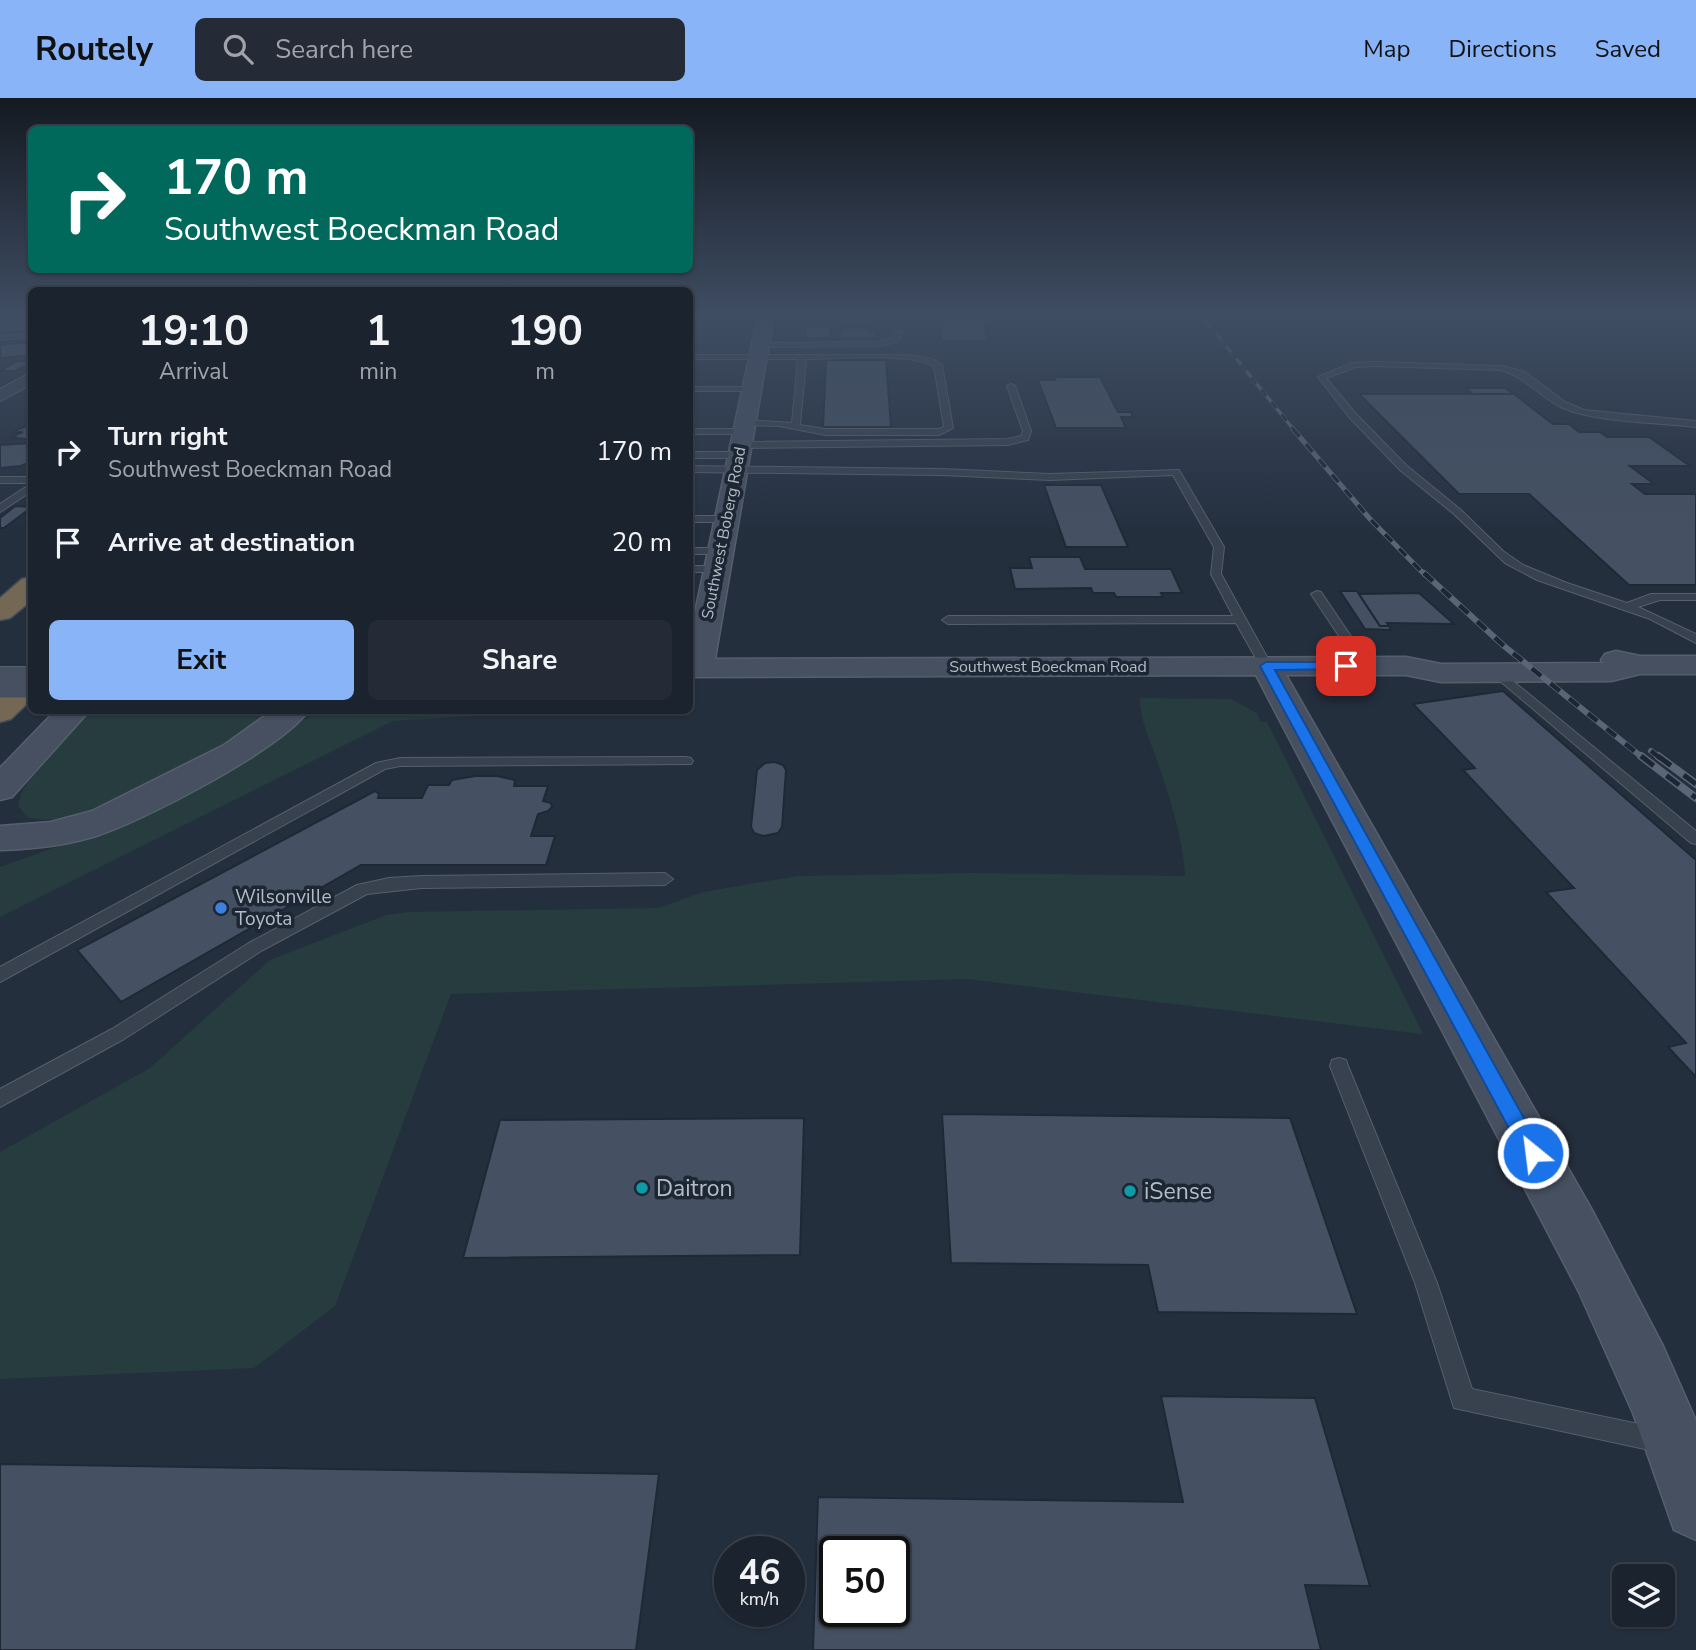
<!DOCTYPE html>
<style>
body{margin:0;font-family:"Nunito Sans",sans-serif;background:#242b36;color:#f1f3f6;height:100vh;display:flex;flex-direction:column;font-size:26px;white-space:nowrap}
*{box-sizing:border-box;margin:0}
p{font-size:23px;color:#a0a4aa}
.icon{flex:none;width:38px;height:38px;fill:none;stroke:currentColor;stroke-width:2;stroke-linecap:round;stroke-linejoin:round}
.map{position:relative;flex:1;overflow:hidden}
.side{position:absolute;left:28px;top:189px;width:665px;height:427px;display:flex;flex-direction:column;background:#1b232e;border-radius:10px;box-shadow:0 2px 5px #0004,0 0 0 2px #39404a}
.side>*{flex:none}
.hud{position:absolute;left:28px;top:28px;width:665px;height:147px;border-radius:10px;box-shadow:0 2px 5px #0004,0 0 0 2px #39404a;background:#00695c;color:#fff;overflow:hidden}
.buttons{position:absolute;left:1612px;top:1466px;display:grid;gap:14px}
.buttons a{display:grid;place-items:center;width:63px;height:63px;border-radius:10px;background:#1b232e;box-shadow:0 2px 5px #0004,0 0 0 2px #39404a;font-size:35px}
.speed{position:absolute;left:714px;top:1438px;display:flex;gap:14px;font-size:35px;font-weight:700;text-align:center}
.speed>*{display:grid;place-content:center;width:91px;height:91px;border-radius:50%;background:#1b232e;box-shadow:0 2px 5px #0004,0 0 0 2px #39404a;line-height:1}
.speed small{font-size:18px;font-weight:400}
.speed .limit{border:4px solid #111;border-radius:10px;background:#fff;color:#111}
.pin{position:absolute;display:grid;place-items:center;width:60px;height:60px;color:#fff;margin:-30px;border-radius:14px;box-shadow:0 4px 10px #0006}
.me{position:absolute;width:77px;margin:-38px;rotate:331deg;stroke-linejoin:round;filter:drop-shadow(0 0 5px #0008)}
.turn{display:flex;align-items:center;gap:24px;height:147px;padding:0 21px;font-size:32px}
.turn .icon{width:91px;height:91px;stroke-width:2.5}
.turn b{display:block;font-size:49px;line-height:60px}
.eta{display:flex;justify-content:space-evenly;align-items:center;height:119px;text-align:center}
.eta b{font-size:42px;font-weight:700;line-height:49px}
.action{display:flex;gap:14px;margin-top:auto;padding:14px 21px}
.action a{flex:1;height:80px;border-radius:10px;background:#8ab4f8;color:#111;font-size:28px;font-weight:700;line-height:80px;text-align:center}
.action a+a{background:#242b36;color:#f1f3f6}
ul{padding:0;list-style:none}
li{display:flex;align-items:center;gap:21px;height:91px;padding:0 21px}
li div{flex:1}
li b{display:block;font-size:26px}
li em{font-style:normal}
header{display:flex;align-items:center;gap:42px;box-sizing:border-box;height:98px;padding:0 35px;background:#8ab4f8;color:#111}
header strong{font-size:33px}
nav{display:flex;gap:38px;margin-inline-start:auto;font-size:24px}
.search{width:490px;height:63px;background:#242b36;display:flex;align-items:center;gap:18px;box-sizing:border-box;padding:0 24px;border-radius:10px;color:#a0a4aa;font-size:26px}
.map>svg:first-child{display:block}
.green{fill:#263c3f}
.building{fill:#455162;stroke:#1f2835;stroke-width:2;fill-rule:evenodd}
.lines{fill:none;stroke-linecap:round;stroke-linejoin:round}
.lane-casing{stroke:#565f6c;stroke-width:2}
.street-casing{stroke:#565f6c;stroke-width:2}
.secondary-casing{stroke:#565f6c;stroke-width:3}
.highway-casing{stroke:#434c59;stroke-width:3}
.lane{fill:#38414e;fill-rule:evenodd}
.street{fill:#38414e;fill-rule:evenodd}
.secondary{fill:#465061;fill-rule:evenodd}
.highway{fill:#746855;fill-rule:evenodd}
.rail-far3-casing{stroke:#5a6575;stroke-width:3.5}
.rail-far2-casing{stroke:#5a6575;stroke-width:5}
.rail-far1-casing{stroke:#5a6575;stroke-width:6}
.rail-casing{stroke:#5a6575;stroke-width:8}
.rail-far3{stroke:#1d2633;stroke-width:2.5;stroke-dasharray:8;stroke-linecap:butt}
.rail-far2{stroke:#1d2633;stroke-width:3.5;stroke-dasharray:10;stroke-linecap:butt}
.rail-far1{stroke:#1d2633;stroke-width:4.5;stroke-dasharray:12;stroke-linecap:butt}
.rail{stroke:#1d2633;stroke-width:5;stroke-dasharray:16;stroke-linecap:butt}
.secondary-bridge-casing{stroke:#565f6c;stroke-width:32;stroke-linecap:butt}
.secondary-bridge{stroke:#465061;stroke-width:30}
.route{fill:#1a73e8;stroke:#114b97;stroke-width:2}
.shop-dot{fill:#3f7fe0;stroke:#1d2633;stroke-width:2.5}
.culture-dot{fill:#0f9aa8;stroke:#1d2633;stroke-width:2.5}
.labels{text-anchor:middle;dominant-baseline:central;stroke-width:7;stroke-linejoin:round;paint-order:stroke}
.far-street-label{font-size:16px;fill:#b4bcc9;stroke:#1d2633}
.poi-label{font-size:19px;fill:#b4bcc9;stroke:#1d2633;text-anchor:start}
.near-poi-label{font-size:23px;fill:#b4bcc9;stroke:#1d2633;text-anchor:start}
</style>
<header>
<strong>Routely</strong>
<div class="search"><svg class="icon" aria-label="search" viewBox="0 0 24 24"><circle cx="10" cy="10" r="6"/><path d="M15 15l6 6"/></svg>Search here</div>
<nav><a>Map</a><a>Directions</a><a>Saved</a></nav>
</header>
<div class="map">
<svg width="1696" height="1552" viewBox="0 0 1696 1552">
<rect width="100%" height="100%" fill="#242f3e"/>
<g class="green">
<path d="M1140 600 1231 601 1257 615 1261 624H1267L1423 936 967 881 451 896 335 1208 254 1270 0 1281V1054L150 970 270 862 386 817 408 814 659 810 703 794 797 778 974 775 1185 778C1183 739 1169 698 1157 662 1149 640 1140 622 1140 600Z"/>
<path d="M90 613H267L258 627 245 637C191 667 89 736 27 719L18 708 21 696 28 684Z"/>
<polygon points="315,613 555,613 393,623 0,819 0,769 129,723 271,648"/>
</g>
<g class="building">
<polygon points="936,217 982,217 988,243 941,243"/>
<polygon points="1344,217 1541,217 1543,218 1346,220"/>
<polygon points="806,228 831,228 830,240 805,240"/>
<polygon points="840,230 870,230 870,234 876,234 876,240 840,240"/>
<polygon points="32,244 32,257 0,260 0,247"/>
<polygon points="826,262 886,262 891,329 823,329"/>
<polygon points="17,263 32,264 15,273 0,273"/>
<polygon points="1053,279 1100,279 1118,314 1131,314 1133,319 1121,319 1126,330 1056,330 1038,282 1055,282"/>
<polygon points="1465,290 1505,290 1514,296 1473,296"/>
<polygon points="1359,296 1514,296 1553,326 1569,326 1579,334 1600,334 1607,339 1649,339 1690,368 1630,368 1654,386 1632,386 1645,396 1696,396 1696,487 1629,487 1529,396 1459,396"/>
<polygon points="32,326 32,342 11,339 23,334 14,334 19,331"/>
<polygon points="32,345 32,363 21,368 0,370 0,347"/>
<polygon points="1044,387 1101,387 1128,449 1066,449"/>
<polygon points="15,408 32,409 4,430 0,430 0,420"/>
<polygon points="1029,459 1080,459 1085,471 1171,471 1182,495 1161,495 1163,499 1116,499 1114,495 1093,495 1091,490 1015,491 1010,470 1032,470"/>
<polygon points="1340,493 1357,493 1380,528 1389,528 1391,532 1365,531"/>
<polygon points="1419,495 1454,526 1387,525 1389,528 1380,528 1359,496"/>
<polygon points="1503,593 1696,762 1696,979 1668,949 1686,945 1546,794 1574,790 1463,672 1475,670 1413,606"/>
<polygon points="775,664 783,667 786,672 782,729 778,735 763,738 754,735 751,729 757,672 765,665"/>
<polygon points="475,678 497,678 515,682 514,688 548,688 543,703 551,705 552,709 548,713 538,716 531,738 555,738 546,767 361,767 121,904 77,852 375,693 379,696 378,700 422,700 428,687 449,687 452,682"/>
<polygon points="942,1016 1290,1020 1357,1216 1158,1214 1148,1167 951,1165"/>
<polygon points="804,1020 800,1157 463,1160 500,1022"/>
<path d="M1161 1298 1315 1300 1370 1488 1305 1487 1321 1552H813L818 1399 1183 1404ZM835 1454H894V1514H835Z"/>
<polygon points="0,1366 659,1376 636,1552 0,1552"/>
</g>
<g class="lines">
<g class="lane-casing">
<g id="lane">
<polygon points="894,217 765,220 762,218 762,217"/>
<polygon points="895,232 902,234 899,243 881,248 760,249 756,247 760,245 880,244 893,240"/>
<polygon points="32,235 32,239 0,242 0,238"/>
<path d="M690 257H906L933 261 942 267 953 330 939 337H825L779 328 742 327V323L745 322 792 325 798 261H690ZM806 261C838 261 907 254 934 268L944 329 938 331H825L800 327Z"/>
<path d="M1375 264 1502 268 1525 274 1565 304 1584 312 1696 323V329C1657 324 1595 325 1561 309 1539 298 1527 280 1501 272L1375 268 1356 269 1326 280 1355 315 1407 368 1461 412 1503 453 1523 467 1567 485 1627 505 1651 496H1696V502H1660L1638 509 1696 536V545L1650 521 1537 482 1505 465 1454 416 1400 372 1349 319 1318 279 1352 265Z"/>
<polygon points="1011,286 1015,288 1031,333 1028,342 1008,347 741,350 737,347 741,344 1008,341 1021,338 1023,333 1007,288"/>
<polygon points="690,289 751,289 755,291 751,293 690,293"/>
<polygon points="743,331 746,332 746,336 690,336 690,331"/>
<polygon points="690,354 739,354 744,357 739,360 690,360"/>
<polygon points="690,368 941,371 1050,376 1179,372 1224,449 1221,476 1272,568 1270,571 1262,571 1236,525 948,526 942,522 948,518 1233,518 1211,476 1214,449 1173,377 1050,382 941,377 690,374"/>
<rect x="0" y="379" width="32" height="6"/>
<polygon points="32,385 32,393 0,414 0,406"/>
<polygon points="690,418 726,418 731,421 726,424 690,424"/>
<polygon points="690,450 720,450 725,453 720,456 690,456"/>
<polygon points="690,468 717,468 722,471 717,474 690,474"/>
<polygon points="1317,493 1321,494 1371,568 1369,571 1361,571 1311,496"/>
<polygon points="1497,570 1696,733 1696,746 1691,745 1493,577 1491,574"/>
<polygon points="686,659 691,660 693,663 691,666 400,668 385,671 0,884 0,869 376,665 400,660"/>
<polygon points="665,775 673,781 665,787 421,790 367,796 261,853 124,941 0,1009 0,991 112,931 249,845 357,787 389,780 421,778"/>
<polygon points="1339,960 1346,962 1348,968 1437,1185 1472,1291 1696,1338 1696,1362 1454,1310 1415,1185 1330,968 1332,962"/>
</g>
</g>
<g class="street-casing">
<g id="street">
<polygon points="32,222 32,230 0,233 0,225"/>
<polygon points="32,274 32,286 0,303 0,291"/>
</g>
</g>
<g class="secondary-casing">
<g id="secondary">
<polygon points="758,217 774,217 715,561 1406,559 1441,566 1603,565 1601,562 1605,556 1616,553 1640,558 1696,558 1696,576 1640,576 1611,583 1441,584 1406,577 1286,577 1592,1112 1663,1248 1696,1323 1696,1442 1674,1432 1633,1315 1579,1194 1256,577 690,579 690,538"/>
<polygon points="56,612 90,612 12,699 0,702 0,670"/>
<path d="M273 612H309C282 651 143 723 96 738 64 748 33 751 0 752V728L51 724 92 713 224 647Z"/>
</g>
</g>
<g class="highway-casing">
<g id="highway">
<polygon points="32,479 32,502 10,520 0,522 0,500 22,481"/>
<polygon points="32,574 32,601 11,621 0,624 0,596 21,576"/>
</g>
</g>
<use href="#lane" class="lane"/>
<use href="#street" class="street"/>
<use href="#secondary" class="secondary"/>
<use href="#highway" class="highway"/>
<g class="rail-far3-casing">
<polyline id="rail-far3" points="1201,217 1294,332"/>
</g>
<g class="rail-far2-casing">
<polyline id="rail-far2" points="1293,331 1370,421 1425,477"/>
</g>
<g class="rail-far1-casing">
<g id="rail-far1">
<polyline points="1424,475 1504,548 1643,660"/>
<polyline points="1651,653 1660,660"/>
</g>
</g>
<g class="rail-casing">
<g id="rail">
<polyline points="1641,658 1696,700"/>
<polyline points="1658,658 1696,686"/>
</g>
</g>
<use href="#rail-far3" class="rail-far3"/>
<use href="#rail-far2" class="rail-far2"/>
<use href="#rail-far1" class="rail-far1"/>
<use href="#rail" class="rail"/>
<g class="secondary-bridge-casing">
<polyline id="secondary-bridge" points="0,584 32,584"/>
</g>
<use href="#secondary-bridge" class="secondary-bridge"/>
</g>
<linearGradient id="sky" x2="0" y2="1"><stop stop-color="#141a22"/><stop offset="0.5" stop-color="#3f4d63"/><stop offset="1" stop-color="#3f4d63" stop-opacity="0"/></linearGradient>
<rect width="1696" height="435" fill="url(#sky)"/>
<polygon class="route" points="1266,564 1346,564 1352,568 1346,571 1275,572 1540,1049 1543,1055 1540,1062 1533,1064 1526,1062 1260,568"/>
<circle class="shop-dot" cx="221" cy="810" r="7"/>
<g class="culture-dot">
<circle cx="642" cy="1090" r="7"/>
<circle cx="1130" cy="1093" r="7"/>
</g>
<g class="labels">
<g class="far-street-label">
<text transform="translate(724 435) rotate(-79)">Southwest Boberg Road</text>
<text x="1048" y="569">Southwest Boeckman Road</text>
</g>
<g class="poi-label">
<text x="235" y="799">Wilsonville<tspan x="235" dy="22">Toyota</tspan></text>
</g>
<g class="near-poi-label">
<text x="656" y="1090">Daitron</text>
<text x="1144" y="1093">iSense</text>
</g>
</g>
</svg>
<div class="buttons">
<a><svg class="icon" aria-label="layers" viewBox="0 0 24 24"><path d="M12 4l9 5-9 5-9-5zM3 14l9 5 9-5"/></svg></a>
</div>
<div class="speed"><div>46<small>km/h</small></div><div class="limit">50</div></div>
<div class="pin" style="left:1346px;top:568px;background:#d93025"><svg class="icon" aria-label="arrive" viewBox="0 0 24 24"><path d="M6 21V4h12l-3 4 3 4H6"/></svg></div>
<svg class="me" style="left:1533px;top:1055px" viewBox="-20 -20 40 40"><circle r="17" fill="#1a73e8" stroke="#fff" stroke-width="3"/><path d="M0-11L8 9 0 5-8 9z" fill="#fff"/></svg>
<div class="hud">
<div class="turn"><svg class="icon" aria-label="right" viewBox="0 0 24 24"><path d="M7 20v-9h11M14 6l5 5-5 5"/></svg><div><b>170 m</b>Southwest Boeckman Road</div></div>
</div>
<section class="side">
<div class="eta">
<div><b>19:10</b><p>Arrival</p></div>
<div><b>1</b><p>min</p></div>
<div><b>190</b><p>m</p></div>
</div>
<ul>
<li><svg class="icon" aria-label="right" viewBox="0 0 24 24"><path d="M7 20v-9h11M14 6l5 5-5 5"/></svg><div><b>Turn right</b><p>Southwest Boeckman Road</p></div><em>170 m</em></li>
<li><svg class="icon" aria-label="arrive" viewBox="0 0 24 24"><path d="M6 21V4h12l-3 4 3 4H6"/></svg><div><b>Arrive at destination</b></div><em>20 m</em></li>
</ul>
<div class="action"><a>Exit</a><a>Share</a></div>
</section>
</div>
